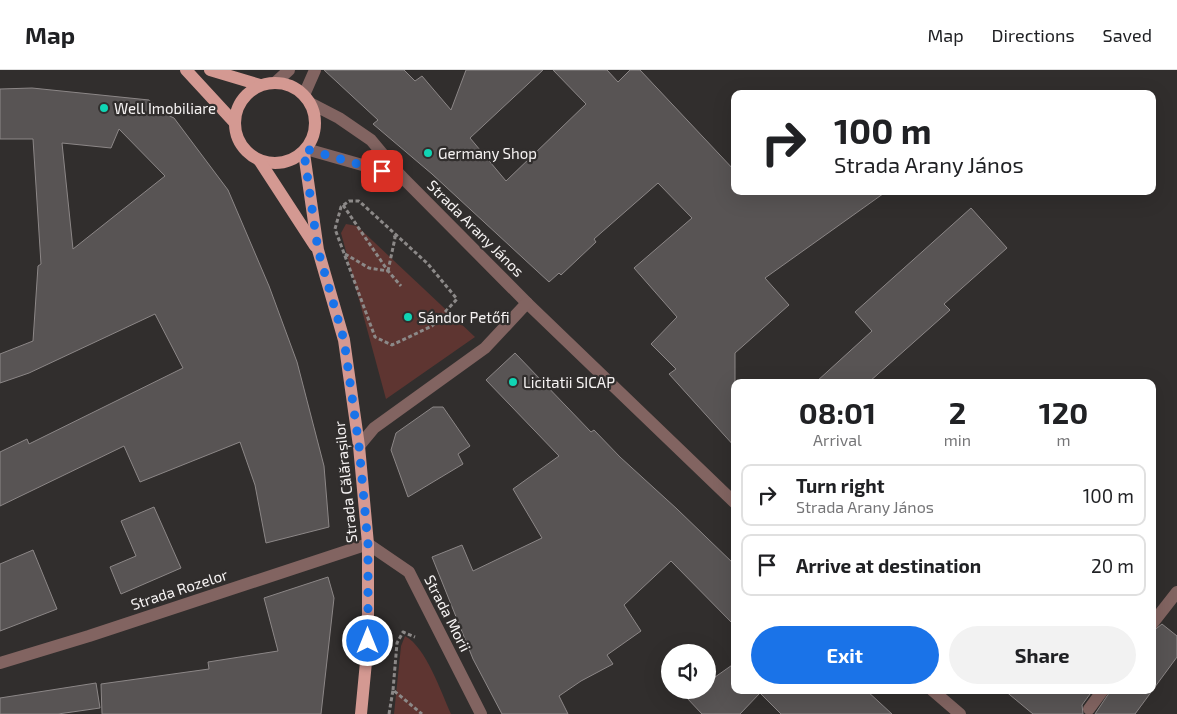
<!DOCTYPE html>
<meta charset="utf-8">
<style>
body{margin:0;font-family:"Exo 2",sans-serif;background:#f2f2f2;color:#202124;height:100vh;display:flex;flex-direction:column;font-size:19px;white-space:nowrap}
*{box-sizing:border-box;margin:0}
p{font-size:16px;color:#757577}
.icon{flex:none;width:28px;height:28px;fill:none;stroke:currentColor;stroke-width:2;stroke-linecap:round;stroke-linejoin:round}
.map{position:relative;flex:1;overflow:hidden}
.side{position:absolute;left:731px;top:309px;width:425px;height:315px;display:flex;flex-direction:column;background:#fff;border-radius:10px;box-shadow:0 5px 20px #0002}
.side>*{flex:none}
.guide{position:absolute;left:731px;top:20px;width:425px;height:105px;border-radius:10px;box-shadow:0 5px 20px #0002;background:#fff;color:#202124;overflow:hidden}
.controls{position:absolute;left:661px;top:574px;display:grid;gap:10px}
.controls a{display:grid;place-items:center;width:55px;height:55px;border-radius:50%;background:#fff;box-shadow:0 5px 20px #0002;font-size:25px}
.pin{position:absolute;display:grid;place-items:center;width:42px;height:42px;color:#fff;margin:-21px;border-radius:10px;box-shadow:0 2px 8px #0006}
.me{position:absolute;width:55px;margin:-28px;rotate:0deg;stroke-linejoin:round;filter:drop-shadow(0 0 4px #0008)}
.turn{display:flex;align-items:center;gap:18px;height:105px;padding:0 20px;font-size:22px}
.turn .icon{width:65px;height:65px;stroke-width:2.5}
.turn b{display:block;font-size:35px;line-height:42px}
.eta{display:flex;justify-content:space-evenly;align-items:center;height:85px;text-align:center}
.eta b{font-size:30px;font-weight:700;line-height:35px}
.button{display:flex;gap:10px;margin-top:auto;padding:10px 20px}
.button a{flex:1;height:58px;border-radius:30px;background:#1a73e8;color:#fff;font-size:20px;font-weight:700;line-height:58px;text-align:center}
.button a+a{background:#f2f2f2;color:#202124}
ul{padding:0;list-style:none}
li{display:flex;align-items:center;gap:15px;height:62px;margin:0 10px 8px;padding:0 10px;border:2px solid #e0e0e0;border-radius:10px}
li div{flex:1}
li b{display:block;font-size:19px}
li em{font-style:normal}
header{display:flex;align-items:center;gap:30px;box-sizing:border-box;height:70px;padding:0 25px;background:#fff;border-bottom:1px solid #e0e0e0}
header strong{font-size:24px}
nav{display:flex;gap:28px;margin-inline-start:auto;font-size:18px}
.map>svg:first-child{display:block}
.green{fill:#5e3531}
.building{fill:#585454;stroke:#8c8787;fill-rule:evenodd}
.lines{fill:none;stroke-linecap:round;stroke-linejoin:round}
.path{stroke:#8c8988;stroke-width:3;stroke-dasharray:4 2.5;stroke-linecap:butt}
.minor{stroke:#826461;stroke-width:12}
.major{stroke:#d49992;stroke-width:12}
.route{stroke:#1a73e8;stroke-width:9;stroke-dasharray:0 16.2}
.poi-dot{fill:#10d5b4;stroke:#312e2d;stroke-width:2}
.labels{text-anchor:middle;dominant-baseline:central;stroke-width:4.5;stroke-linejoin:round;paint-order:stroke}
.poi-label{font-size:15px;fill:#f6f3f3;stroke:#312e2d;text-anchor:start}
.street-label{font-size:15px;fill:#f6f3f3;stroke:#312e2d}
</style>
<header>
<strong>Map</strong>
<nav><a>Map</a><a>Directions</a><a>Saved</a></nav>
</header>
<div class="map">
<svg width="1177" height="644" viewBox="0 0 1177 644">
<rect width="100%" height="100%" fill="#312e2d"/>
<g class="green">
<polygon points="346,154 357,156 475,267 386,329 341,163"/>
<path d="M405 566C426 577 441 622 451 644H394L401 576Z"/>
</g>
<g class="building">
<polygon points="324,0 404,0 415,11 422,6 451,40 466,0 543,0 470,68 506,111 586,34 553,0 607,0 618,12 630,0 640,0 735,101 735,121 887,121 765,208 789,235 735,283 735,377 669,304 676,299 651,274 677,247 634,198 692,148 658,113 594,169 596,172 561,205 559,203 549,212 432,104 373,54 378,50"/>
<path d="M32 18 149 30 163 43 174 48 228 120 269 216 297 292 324 396 329 457 266 473 255 415 240 372 140 412 124 376 0 436V382L27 369 29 374 183 298 155 244 29 303 0 313V284L33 271 38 196 41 194 33 69H0V19ZM119 59 165 106 73 179 62 73 111 78Z"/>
<polygon points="971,138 1007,178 944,234 950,240 869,312 816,312 872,261 855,242"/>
<polygon points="515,283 591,362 594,360 620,387 677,439 735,495 735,556 671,491 624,535 641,561 607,585 613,594 581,611 559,626 568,644 502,644 473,589 432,487 462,475 473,501 542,468 513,419 559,386 486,310"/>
<polygon points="433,337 443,337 470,376 458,384 463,394 408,427 391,380 396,363"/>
<polygon points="154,437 181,498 121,524 110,497 136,486 121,451"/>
<polygon points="33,480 57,539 0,561 0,494"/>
<polygon points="328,507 334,528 321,644 102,644 101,614 209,599 208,592 278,581 264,528"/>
<polygon points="1162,554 1177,566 1177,587 1135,644 1095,644 1111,620 1152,620 1152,562"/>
<polygon points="735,593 735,620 866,620 892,644 781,644 760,623 740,644 702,644 686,627 696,620 708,620 708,612"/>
<polygon points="96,613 100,638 58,644 0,644 0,628"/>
<polygon points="1004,620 1093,620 1082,635 1083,644 1033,644"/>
</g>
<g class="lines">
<g class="path">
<polygon points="349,131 359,131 428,194 457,229 432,256 392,275 375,267 335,159 341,137"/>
<polyline points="343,135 388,201"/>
<polyline points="345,184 369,198 388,201 401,216"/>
<polyline points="388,201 395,168 394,164"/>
<polyline points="393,620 397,573 403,562 415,567"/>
<polyline points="389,644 393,620 422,644"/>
</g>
<g class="minor">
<polyline points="276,12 289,0"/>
<polyline points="304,25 315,0"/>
<polyline points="310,33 339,48 371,70 401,106 527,233 735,433"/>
<polyline points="306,79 401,106"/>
<polyline points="359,376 374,358 485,278 527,233"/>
<polyline points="1152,554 1177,522"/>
<polyline points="0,593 89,566 368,474 409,502 481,644"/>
<polyline points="932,620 960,644"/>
<polyline points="1089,639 1103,620"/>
</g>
<g class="major">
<polyline points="186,0 234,52"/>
<polyline points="210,0 260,15"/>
<circle cx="275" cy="53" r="40"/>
<polyline points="304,83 318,180 344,270 359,376 368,474 368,571 361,644"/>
<polyline points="259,90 315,176"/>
</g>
</g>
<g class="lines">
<polyline class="route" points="368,571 368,474 359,376 344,270 318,180 304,83 306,79 382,101"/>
</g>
<g class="poi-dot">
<circle cx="104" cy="38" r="5"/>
<circle cx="428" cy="83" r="5"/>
<circle cx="408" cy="247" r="5"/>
<circle cx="513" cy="312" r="5"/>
</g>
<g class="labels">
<g class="poi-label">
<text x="114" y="38">Well Imobiliare</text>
<text x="438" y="83">Germany Shop</text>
<text x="418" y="247">Sándor Petőfi</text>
<text x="523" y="312">Licitatii SICAP</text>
</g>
<g class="street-label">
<text transform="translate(476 158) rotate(45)">Strada Arany János</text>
<text transform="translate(345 412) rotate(-96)">Strada Călărașilor</text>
<text transform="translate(179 519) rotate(-18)">Strada Rozelor</text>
<text transform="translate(448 543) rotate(63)">Strada Morii</text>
</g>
</g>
</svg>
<div class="controls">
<a><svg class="icon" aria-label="sound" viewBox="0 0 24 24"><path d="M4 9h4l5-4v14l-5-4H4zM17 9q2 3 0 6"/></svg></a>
</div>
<div class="pin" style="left:382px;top:101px;background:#d93025"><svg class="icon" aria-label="arrive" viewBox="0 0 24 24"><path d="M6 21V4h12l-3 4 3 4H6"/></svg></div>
<svg class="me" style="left:368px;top:571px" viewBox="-20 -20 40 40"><circle r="17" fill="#1a73e8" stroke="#fff" stroke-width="3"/><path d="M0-11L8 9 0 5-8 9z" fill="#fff"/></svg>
<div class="guide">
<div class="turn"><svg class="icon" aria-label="right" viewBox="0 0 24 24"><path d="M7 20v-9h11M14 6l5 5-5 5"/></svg><div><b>100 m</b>Strada Arany János</div></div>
</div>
<section class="side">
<div class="eta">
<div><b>08:01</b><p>Arrival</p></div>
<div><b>2</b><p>min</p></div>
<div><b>120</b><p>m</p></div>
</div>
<ul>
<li><svg class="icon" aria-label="right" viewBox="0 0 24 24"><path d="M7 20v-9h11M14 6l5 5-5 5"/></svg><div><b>Turn right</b><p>Strada Arany János</p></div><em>100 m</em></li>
<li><svg class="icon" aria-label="arrive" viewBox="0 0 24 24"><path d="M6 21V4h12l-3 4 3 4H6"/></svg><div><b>Arrive at destination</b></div><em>20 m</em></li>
</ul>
<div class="button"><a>Exit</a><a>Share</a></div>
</section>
</div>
